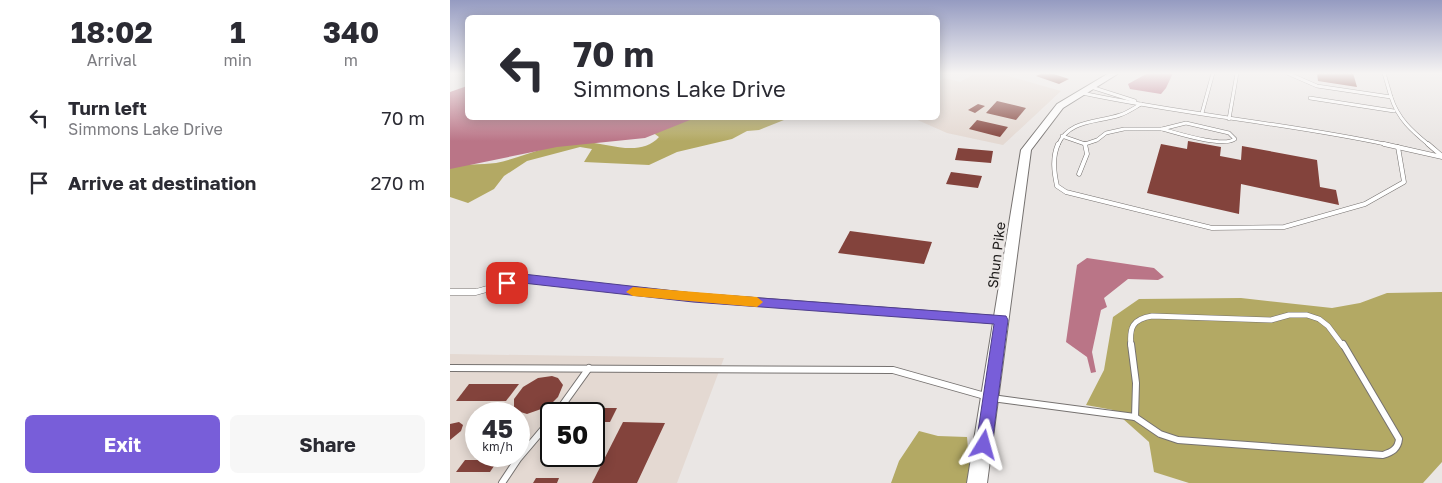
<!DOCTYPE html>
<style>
body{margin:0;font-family:"Golos Text",sans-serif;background:#f7f7f7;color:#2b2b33;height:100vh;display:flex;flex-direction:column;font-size:19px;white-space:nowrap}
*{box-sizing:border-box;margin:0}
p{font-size:16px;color:#7c7c81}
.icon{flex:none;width:28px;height:28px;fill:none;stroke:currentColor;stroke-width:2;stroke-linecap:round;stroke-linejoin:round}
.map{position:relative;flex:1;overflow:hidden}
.drawer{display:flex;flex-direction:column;background:#fff;width:450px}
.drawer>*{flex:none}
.banner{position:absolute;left:15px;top:15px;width:475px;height:105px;border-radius:8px;box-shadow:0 2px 12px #0003;background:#fff;color:#2b2b33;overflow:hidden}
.speed{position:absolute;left:15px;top:402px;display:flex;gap:10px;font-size:25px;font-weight:700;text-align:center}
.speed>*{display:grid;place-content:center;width:65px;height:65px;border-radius:50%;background:#fff;box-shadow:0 2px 12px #0003;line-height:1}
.speed small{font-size:12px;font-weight:400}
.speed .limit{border:2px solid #111;border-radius:8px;background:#fff;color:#111}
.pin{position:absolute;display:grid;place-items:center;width:42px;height:42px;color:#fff;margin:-21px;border-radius:10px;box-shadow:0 2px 8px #0006}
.me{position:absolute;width:55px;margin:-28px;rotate:8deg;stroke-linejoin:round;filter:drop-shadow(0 0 4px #0008)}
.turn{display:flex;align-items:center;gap:18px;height:105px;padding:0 25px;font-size:22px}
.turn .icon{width:65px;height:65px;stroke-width:2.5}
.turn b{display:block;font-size:35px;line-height:42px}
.eta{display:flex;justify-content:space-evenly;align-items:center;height:85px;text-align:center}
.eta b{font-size:30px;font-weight:700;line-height:35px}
.primary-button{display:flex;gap:10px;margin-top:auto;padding:10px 25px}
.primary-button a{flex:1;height:58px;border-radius:8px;background:#785ed9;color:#fff;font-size:20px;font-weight:700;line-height:58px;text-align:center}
.primary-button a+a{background:#f7f7f7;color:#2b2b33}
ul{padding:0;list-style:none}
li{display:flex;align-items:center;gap:15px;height:65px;padding:0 25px}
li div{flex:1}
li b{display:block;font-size:19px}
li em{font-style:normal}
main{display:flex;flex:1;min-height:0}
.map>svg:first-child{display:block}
.built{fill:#e4d9d2;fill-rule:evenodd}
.forest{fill:#b3a964}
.water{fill:#ba7587}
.building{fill:#83433c}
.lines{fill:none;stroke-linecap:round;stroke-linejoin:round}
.service-far3-casing{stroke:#767270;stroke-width:4}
.service-far2-casing{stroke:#767270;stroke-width:5}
.service-far1-casing{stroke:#767270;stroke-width:6}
.service-casing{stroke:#767270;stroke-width:8}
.minor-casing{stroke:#767270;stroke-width:1}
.secondary-casing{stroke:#767270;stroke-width:2}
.service-far3{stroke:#fff;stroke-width:3}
.service-far2{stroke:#fff;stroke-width:4}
.service-far1{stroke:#fff;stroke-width:5}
.service{stroke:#fff;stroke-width:6}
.minor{fill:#fff;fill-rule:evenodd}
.secondary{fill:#fff;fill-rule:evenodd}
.route{fill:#785ed9;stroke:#4e3d8d}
.slow{fill:#f59e0b}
.labels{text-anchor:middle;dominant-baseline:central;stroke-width:5;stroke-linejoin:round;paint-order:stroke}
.street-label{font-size:14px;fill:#1d1b1a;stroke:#eae6e4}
</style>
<main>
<section class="drawer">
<div class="eta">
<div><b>18:02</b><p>Arrival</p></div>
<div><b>1</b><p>min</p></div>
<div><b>340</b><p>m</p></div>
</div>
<ul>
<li><svg class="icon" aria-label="left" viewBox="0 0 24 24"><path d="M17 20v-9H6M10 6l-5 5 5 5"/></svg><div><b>Turn left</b><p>Simmons Lake Drive</p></div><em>70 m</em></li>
<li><svg class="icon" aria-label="arrive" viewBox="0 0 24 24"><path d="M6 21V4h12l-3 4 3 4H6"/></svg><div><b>Arrive at destination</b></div><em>270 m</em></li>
</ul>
<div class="primary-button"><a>Exit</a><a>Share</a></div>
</section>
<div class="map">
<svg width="992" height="483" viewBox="0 0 992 483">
<rect width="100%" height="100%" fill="#eae6e4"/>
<g class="built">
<polygon points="526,73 548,73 611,91 553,145 497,133 463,118 488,118 488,82 494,78 510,82"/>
<path d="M0 354 274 358 227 483H0ZM26 414H69V456H26ZM101 414H144V456H101Z"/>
</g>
<g class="forest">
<path d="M240 118H339L309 130 297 131 282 139 227 152 199 165 134 162 142 149 130 147 77 161 54 176 44 189 18 203 0 197V165C15 164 31 165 46 163 75 157 105 141 135 142 158 143 190 158 209 137L202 132Z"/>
<polygon points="992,292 992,462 973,483 739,483 704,472 699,442 663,410 636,405 654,370 663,317 689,299 791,298 882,308 910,303 937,293"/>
<polygon points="469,431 488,436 517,437 521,483 441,483 449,461"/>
</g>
<g class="water">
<polygon points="698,73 723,73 716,88 711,94 680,89 678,84"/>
<polygon points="17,86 18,118 245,118 195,138 107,147 0,169 0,92"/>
<polygon points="637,258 704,268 714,277 708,280 678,279 654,298 657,307 651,310 642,352 646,372 641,373 637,357 616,342 627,265"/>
</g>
<g class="building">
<polygon points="592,73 601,73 619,79 609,84 586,76"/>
<polygon points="867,73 903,73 907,87 868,81"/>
<polygon points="547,101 576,108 566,120 536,113"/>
<polygon points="528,104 535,106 525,113 518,110"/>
<polygon points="527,120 558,127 550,137 519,129"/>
<polygon points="738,141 771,147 770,156 791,160 792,146 867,160 870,187 886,190 889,205 791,184 789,214 697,193 711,144 737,149"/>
<polygon points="508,148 543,151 541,163 505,160"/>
<polygon points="501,172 532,176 528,188 496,184"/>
<polygon points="400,231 482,242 474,264 388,253"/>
<polygon points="102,376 108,378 113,385 108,397 102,403 94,408 77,414 64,410 64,399 73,387 88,378"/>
<polygon points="19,384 69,384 56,401 6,401"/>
<polygon points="153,408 167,408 160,422 145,422"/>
<polygon points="9,422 13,425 11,431 0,440 0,424"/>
<polygon points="173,422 215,423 187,483 142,483"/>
<polygon points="15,460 48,460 40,472 6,472"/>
<polygon points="86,478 109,478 107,483 83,483"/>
</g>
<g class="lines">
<g class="service-far3-casing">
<g id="service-far3">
<polyline points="837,73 867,86 941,97 934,73"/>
<polyline points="641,87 685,101"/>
<path d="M632 93C734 115 838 123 939 145"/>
<path d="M941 97C948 119 962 131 979 145"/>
<polyline points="860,98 944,111"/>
<polyline points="752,113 763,73"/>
<polyline points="779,119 787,73"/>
<path d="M736 123 779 133 785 139C773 148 727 133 712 129Z"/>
<polyline points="612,136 635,144 647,140 656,133 674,129 712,129"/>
<path d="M608 145C619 119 647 123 670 115 677 113 684 108 691 104"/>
</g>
</g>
<g class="service-far2-casing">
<g id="service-far2">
<path d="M608 144C602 158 604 172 607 186L616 192 762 228 834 227 915 204 954 182 948 147"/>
<polyline points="934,144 992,157"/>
<polyline points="978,144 992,156"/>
<polyline points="629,174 637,154 635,144"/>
</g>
</g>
<g class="service-far1-casing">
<path id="service-far1" d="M681 346C679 327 683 319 702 316L821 320 839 315H857L869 319 878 326 893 346"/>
</g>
<g class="service-casing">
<g id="service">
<polyline points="681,344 686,383 685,417"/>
<polyline points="0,368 443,370 535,396"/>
<polyline points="542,398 685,417"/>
<polyline points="106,414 139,368"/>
<path d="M685 417 710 434 728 440 933 455C942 452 948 449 949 439L893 344"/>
<polyline points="52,483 68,459 101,420"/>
</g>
</g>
<g class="minor-casing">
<polygon id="minor" points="73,276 243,293 552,316 556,317 557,320 556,323 552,324 243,301 73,282 26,295 0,295 0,289 26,289"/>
</g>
<g class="secondary-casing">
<polygon id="secondary" points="659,73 669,73 613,108 581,150 537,483 517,483 571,150 607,104"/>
</g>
<use href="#service-far3" class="service-far3"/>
<use href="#service-far2" class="service-far2"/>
<use href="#service-far1" class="service-far1"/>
<use href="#service" class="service"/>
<use href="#minor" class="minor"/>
<use href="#secondary" class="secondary"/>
</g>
<linearGradient id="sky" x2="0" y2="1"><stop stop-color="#959bc1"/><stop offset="0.52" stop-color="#f6f4f3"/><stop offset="1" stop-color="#f6f4f3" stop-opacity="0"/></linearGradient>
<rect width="992" height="141" fill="url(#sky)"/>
<polygon class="route" points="73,274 243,293 556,316 558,320 542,445 540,450 534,452 528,450 526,445 544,324 243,302 73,283 57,287 51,283 53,280"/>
<polygon class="slow" points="183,287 307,297 313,302 307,307 183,296 176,292"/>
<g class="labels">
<g class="street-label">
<text transform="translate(546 255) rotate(-83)">Shun Pike</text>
</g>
</g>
</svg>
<div class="speed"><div>45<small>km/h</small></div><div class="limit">50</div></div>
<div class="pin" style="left:57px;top:283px;background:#d93025"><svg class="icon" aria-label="arrive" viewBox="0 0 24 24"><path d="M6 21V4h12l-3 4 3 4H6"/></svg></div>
<svg class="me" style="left:534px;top:445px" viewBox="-20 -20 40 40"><path d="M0-17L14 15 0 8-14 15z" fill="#785ed9" stroke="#fff" stroke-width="4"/></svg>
<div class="banner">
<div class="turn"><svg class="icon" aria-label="left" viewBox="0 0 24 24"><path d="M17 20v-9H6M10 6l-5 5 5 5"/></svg><div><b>70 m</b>Simmons Lake Drive</div></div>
</div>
</div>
</main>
